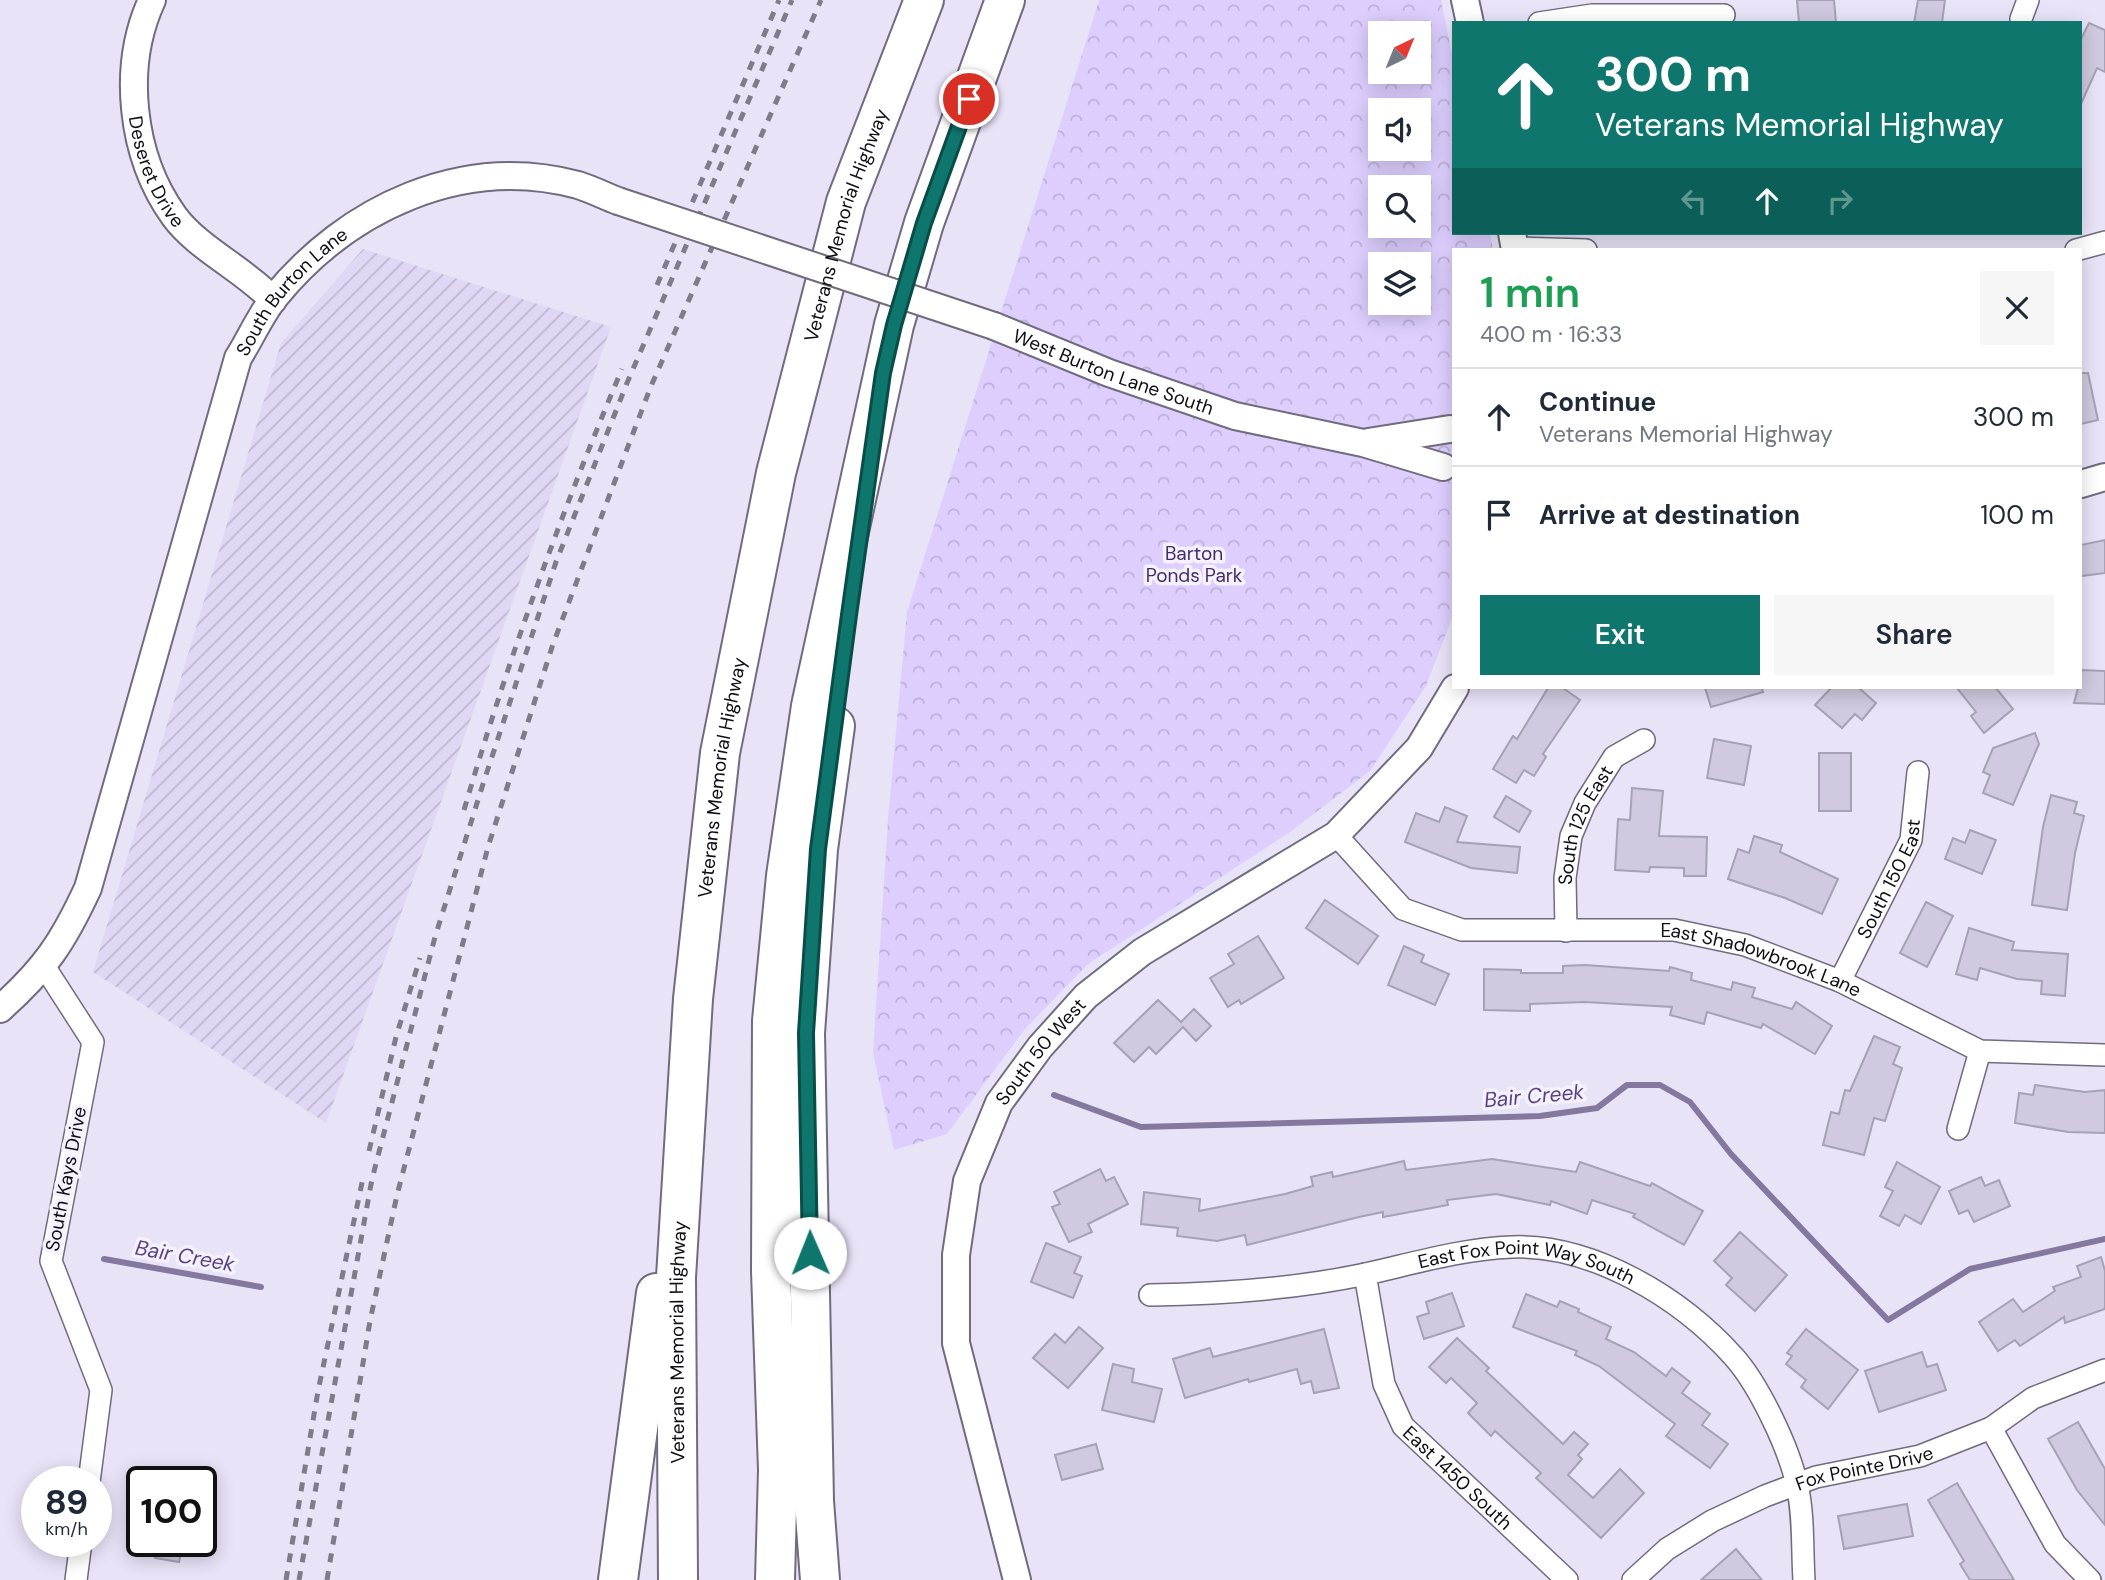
<!DOCTYPE html>
<meta charset="utf-8">
<style>
body{margin:0;font-family:"DM Sans",sans-serif;background:#f6f6f7;color:#1f2937;height:100vh;display:flex;flex-direction:column;font-size:26px;white-space:nowrap}
*{box-sizing:border-box;margin:0}
p{font-size:23px;color:#747a83}
.icon{flex:none;width:38px;height:38px;fill:none;stroke:currentColor;stroke-width:2;stroke-linecap:round;stroke-linejoin:round}
.map{position:relative;flex:1;overflow:hidden}
.drawer{position:absolute;left:1452px;top:248px;width:630px;height:441px;display:flex;flex-direction:column;background:#fff;border-radius:0px;box-shadow:0 4px 18px #0003}
.drawer>*{flex:none}
.hud{position:absolute;left:1452px;top:21px;width:630px;height:214px;border-radius:0px;box-shadow:0 4px 18px #0003;background:#0f766e;color:#fff;overflow:hidden}
.needle{width:46px;rotate:43deg}
.fabs{position:absolute;left:1368px;top:21px;display:grid;gap:14px}
.fabs a{display:grid;place-items:center;width:63px;height:63px;border-radius:0px;background:#fff;box-shadow:0 4px 18px #0003;font-size:35px}
.speed{position:absolute;left:21px;top:1466px;display:flex;gap:14px;font-size:35px;font-weight:700;text-align:center}
.speed>*{display:grid;place-content:center;width:91px;height:91px;border-radius:50%;background:#fff;box-shadow:0 4px 18px #0003;line-height:1}
.speed small{font-size:18px;font-weight:400}
.speed .limit{border:4px solid #111;border-radius:10px;background:#fff;color:#111}
.pin{position:absolute;display:grid;place-items:center;width:60px;height:60px;color:#fff;margin:-30px;border:4px solid #fff;border-radius:50%;box-shadow:0 2px 7px #0007}
.me{position:absolute;width:77px;margin:-38px;rotate:359deg;stroke-linejoin:round;filter:drop-shadow(0 0 5px #0008)}
.turn{display:flex;align-items:center;gap:24px;height:147px;padding:0 28px;font-size:32px}
.turn .icon{width:91px;height:91px;stroke-width:2.5}
.turn b{display:block;font-size:49px;line-height:60px}
.lanes{display:flex;align-items:center;height:66px;padding:0 28px;background:#0003;justify-content:center;gap:35px;direction:ltr}
.lanes .off{opacity:.35}
.round{display:grid;place-items:center;flex:none;width:74px;height:74px;border-radius:0px;background:#f6f6f7}
.headline{display:flex;align-items:center;justify-content:space-between;height:119px;padding:0 28px}
h1{font-size:42px;font-weight:600;line-height:52px;color:#1e9e55}
.cta{display:flex;gap:14px;margin-top:auto;padding:14px 28px}
.cta a{flex:1;height:80px;border-radius:0px;background:#0f766e;color:#fff;font-size:28px;font-weight:600;line-height:80px;text-align:center}
.cta a+a{background:#f6f6f7;color:#1f2937}
ul{padding:0;list-style:none}
li{display:flex;align-items:center;gap:21px;height:98px;padding:0 28px;border-top:2px solid #e0e1e3}
li div{flex:1}
li b{display:block;font-size:26px}
li em{font-style:normal}
.map>svg:first-child{display:block}
.industrial{fill:url(#industrial-furrows)}
.park{fill:url(#park-crowns);fill-rule:evenodd}
.lines{fill:none;stroke-linecap:round;stroke-linejoin:round}
.stream{stroke:#84789e;stroke-width:6}
.building{fill:#d0c9df;stroke:#a7a1b5;stroke-width:2}
.minor-casing{stroke:#716b7e;stroke-width:24}
.tertiary-casing{stroke:#716b7e;stroke-width:30}
.motorway-casing{stroke:#716b7e;stroke-width:42}
.minor{stroke:#fff;stroke-width:21}
.tertiary{stroke:#fff;stroke-width:26}
.motorway{stroke:#fff;stroke-width:38}
.rail{stroke:#7f7b89;stroke-width:5;stroke-dasharray:9 9;stroke-linecap:butt}
.tertiary-bridge-casing{stroke:#716b7e;stroke-width:30;stroke-linecap:butt}
.tertiary-bridge{stroke:#fff;stroke-width:26}
.route-casing{stroke:#0a4d48;stroke-width:18}
.route{stroke:#0f766e;stroke-width:12}
.labels{text-anchor:middle;dominant-baseline:central;stroke-width:7;stroke-linejoin:round;paint-order:stroke}
.street-label{font-size:19px;fill:#100e15;stroke:#f5f1ff}
.park-label{font-size:19px;fill:#442c69;stroke:#f5f1ff}
.water-label{font-size:21px;font-style:italic;fill:#594281;stroke:#f5f1ff}
</style>
<div class="map">
<svg width="2105" height="1580" viewBox="0 0 2105 1580">
<defs>
<pattern id="industrial-furrows" width="10" height="10" patternUnits="userSpaceOnUse" patternTransform="scale(1.75)"><rect width="10" height="10" fill="#e0d7f4"/><path d="M-1 1l2-2M0 10L10 0M9 11l2-2" fill="none" stroke="#bfb7d0"/></pattern>
<pattern id="park-crowns" width="20" height="18" patternUnits="userSpaceOnUse" patternTransform="scale(1.75)"><rect width="20" height="18" fill="#ddcefe"/><path d="M2 6a3 3 0 1 1 6 0M12 15a3 3 0 1 1 6 0" fill="none" stroke="#bdb0d9"/></pattern>
</defs>
<rect width="100%" height="100%" fill="#e9e3f8"/>
<polygon class="industrial" points="363,249 611,327 326,1123 93,972 281,343"/>
<path class="park" d="M1099 0H1441L1454 64V233H1490L1493 250H1454V613L1426 686 1370 771 1290 832 1088 964 1025 1029 947 1134 894 1150 873 1053 888 819 907 612ZM1381 33H1419V72H1381ZM1381 110H1419V149H1381ZM1381 187H1419V226H1381ZM1381 264H1419V303H1381Z"/>
<g class="lines">
<g class="stream">
<polyline points="1054,1095 1141,1127 1540,1116 1597,1108 1627,1085 1660,1085 1690,1102 1731,1154 1888,1320 1970,1269 2105,1239"/>
<polyline points="104,1259 261,1287"/>
</g>
</g>
<g class="building">
<polygon points="1797,0 1834,0 1836,23 1799,23"/>
<polygon points="1918,0 1945,0 1942,23 1914,23"/>
<polygon points="2089,23 2105,30 2105,72 2097,68 2081,104 2081,39"/>
<polygon points="2081,373 2088,373 2098,420 2081,424"/>
<polygon points="2105,540 2105,573 2081,576 2081,545"/>
<polygon points="2081,670 2105,671 2105,704 2074,703 2078,688 2081,688"/>
<polygon points="1548,688 1563,688 1580,700 1543,754 1546,757 1534,776 1524,770 1516,783 1493,769 1513,736 1517,739"/>
<polygon points="1705,688 1762,688 1763,692 1711,707"/>
<polygon points="1831,688 1859,688 1876,703 1862,720 1855,714 1842,728 1815,705"/>
<polygon points="1957,688 1996,688 2013,709 1984,733 1971,716 1976,712"/>
<polygon points="2035,733 2039,744 2013,805 1983,793 1990,775 1983,772 1993,748"/>
<polygon points="1714,739 1751,746 1744,785 1707,778"/>
<rect x="1819" y="753" width="32" height="58"/>
<polygon points="1632,788 1663,791 1659,836 1707,837 1706,876 1684,876 1684,868 1650,867 1649,872 1615,870 1618,819 1630,820"/>
<polygon points="2051,795 2077,802 2074,813 2084,816 2075,853 2067,910 2032,905 2043,827"/>
<polygon points="1506,796 1531,811 1519,832 1494,817"/>
<polygon points="1445,807 1467,816 1457,842 1520,847 1517,873 1471,868 1405,842 1416,813 1439,822"/>
<polygon points="1970,830 1996,840 1982,874 1945,859 1953,838 1965,843"/>
<polygon points="1754,836 1782,845 1780,852 1838,879 1822,914 1785,898 1728,879 1738,849 1749,853"/>
<polygon points="1325,900 1378,936 1358,964 1306,928"/>
<polygon points="1926,902 1953,916 1927,967 1900,953"/>
<polygon points="1969,928 2014,942 2012,950 2068,954 2065,996 2041,994 2042,981 2017,979 1980,968 1977,980 1956,974"/>
<polygon points="1258,936 1284,978 1241,1004 1239,1000 1228,1007 1210,978 1234,964 1228,954"/>
<polygon points="1404,946 1424,955 1421,962 1449,974 1435,1005 1388,985"/>
<polygon points="1585,965 1669,971 1670,967 1692,973 1691,980 1731,990 1733,982 1755,988 1752,997 1792,1009 1796,1002 1832,1026 1815,1054 1763,1024 1761,1028 1707,1012 1704,1024 1670,1015 1672,1007 1585,1002 1530,1004 1530,1011 1484,1010 1484,969 1521,970 1521,973 1563,973 1563,966"/>
<polygon points="1158,1000 1181,1022 1194,1009 1211,1026 1196,1041 1183,1027 1156,1054 1149,1047 1134,1062 1114,1043"/>
<polygon points="1874,1036 1900,1047 1893,1064 1902,1068 1885,1121 1874,1118 1864,1155 1823,1145 1831,1112 1839,1114 1845,1090 1850,1091"/>
<polygon points="2035,1085 2085,1092 2105,1090 2105,1133 2068,1132 2015,1123 2019,1093 2033,1095"/>
<polygon points="1492,1159 1576,1172 1580,1162 1650,1186 1652,1183 1703,1211 1684,1245 1633,1217 1635,1214 1592,1200 1587,1214 1551,1201 1550,1205 1496,1194 1447,1200 1448,1205 1383,1217 1383,1212 1359,1217 1247,1245 1245,1235 1217,1241 1177,1236 1178,1228 1141,1224 1144,1192 1200,1199 1199,1211 1285,1194 1313,1186 1311,1177 1332,1172 1333,1177 1404,1161 1406,1170"/>
<polygon points="1897,1162 1940,1187 1921,1224 1905,1215 1899,1226 1880,1216 1893,1191 1885,1187"/>
<polygon points="1100,1169 1106,1181 1114,1177 1128,1204 1088,1224 1092,1232 1069,1242 1052,1207 1060,1204 1054,1192"/>
<polygon points="1981,1177 1985,1186 1999,1180 2010,1206 1974,1222 1968,1210 1959,1214 1949,1191"/>
<polygon points="1740,1232 1787,1275 1755,1311 1726,1285 1732,1278 1714,1261"/>
<polygon points="1046,1243 1081,1257 1074,1273 1082,1276 1073,1298 1031,1282"/>
<polygon points="2101,1257 2105,1271 2105,1309 2065,1323 2064,1317 2020,1346 2015,1340 1998,1351 1979,1322 2013,1299 2023,1312 2055,1291 2053,1287 2081,1277 2077,1266"/>
<polygon points="1452,1293 1464,1326 1424,1339 1417,1317 1429,1313 1426,1302"/>
<polygon points="1526,1294 1557,1307 1560,1301 1579,1309 1578,1312 1611,1327 1606,1339 1634,1352 1666,1376 1672,1368 1690,1382 1682,1393 1710,1414 1702,1425 1728,1444 1710,1468 1666,1436 1675,1424 1599,1366 1575,1355 1577,1351 1513,1327"/>
<polygon points="1079,1327 1103,1348 1068,1388 1033,1358 1055,1334 1065,1343"/>
<polygon points="1324,1329 1339,1388 1314,1393 1311,1381 1301,1384 1297,1369 1249,1382 1248,1379 1185,1398 1173,1359 1210,1348 1213,1357"/>
<polygon points="1806,1329 1858,1370 1828,1409 1801,1387 1806,1380 1786,1364 1792,1356 1787,1353"/>
<polygon points="1457,1338 1489,1368 1486,1371 1563,1444 1574,1432 1588,1444 1578,1455 1582,1459 1568,1475 1593,1498 1620,1469 1644,1493 1601,1538 1536,1478 1541,1473 1495,1431 1491,1436 1468,1413 1477,1403 1451,1378 1446,1383 1429,1367"/>
<polygon points="1922,1352 1927,1367 1937,1364 1946,1390 1879,1412 1865,1371"/>
<polygon points="1113,1364 1134,1369 1132,1382 1162,1389 1154,1422 1102,1410"/>
<polygon points="2078,1422 2105,1469 2105,1525 2077,1490 2048,1439"/>
<polygon points="1096,1444 1103,1469 1062,1480 1055,1455"/>
<polygon points="1957,1483 1982,1526 2014,1580 1970,1580 1960,1564 1964,1561 1928,1500"/>
<polygon points="1907,1504 1913,1536 1844,1549 1838,1516"/>
<polygon points="158,1542 183,1542 179,1562 155,1558"/>
<polygon points="1736,1549 1762,1580 1701,1580"/>
</g>
<g class="lines">
<g class="minor-casing">
<g id="minor">
<polyline points="2021,19 2028,0"/>
<polyline points="1539,23 1592,15 1724,15"/>
<polyline points="1515,248 1586,250"/>
<polyline points="2076,250 2105,242"/>
<path id="s1" d="M1336 835 1403 909 1462 930H1674L1745 945 1840 981 1980 1051 2105 1055"/>
<path id="s2" d="M1566 931 1565 878 1571 836 1585 803 1614 757 1644 740"/>
<polyline points="44,966 93,1042 51,1261 101,1390 89,1482"/>
<path id="s3" d="M1840 981 1911 840 1918 772"/>
<polyline points="1958,1129 1980,1051"/>
<path id="s4" d="M1365 1274 1384 1384 1403 1426 1567 1580"/>
<path id="s5" d="M1150 1295C1222 1294 1295 1289 1366 1274 1415 1263 1461 1249 1512 1247 1593 1244 1681 1298 1734 1357 1759 1385 1789 1448 1797 1485 1804 1515 1802 1549 1804 1580"/>
<polyline points="1991,1428 2055,1544 2090,1580"/>
<polyline points="76,1580 81,1542"/>
<path id="s6" d="M1633 1580 1667 1549 1712 1521 1765 1496 1816 1477 1920 1456 1991 1428 2033 1398 2105 1370"/>
</g>
</g>
<g class="tertiary-casing">
<g id="tertiary">
<path id="s7" d="M152 0C121 67 131 156 174 216 197 248 245 270 273 300"/>
<polyline points="1465,0 1470,23"/>
<polyline points="1512,233 1515,250"/>
<path id="s8" d="M994 326 1109 373 1235 416 1363 443 1443 467"/>
<polyline points="1368,442 1450,429"/>
<polyline points="2081,484 2105,477"/>
<path id="s9" d="M0 1009C45 969 63 942 88 888L238 358C250 339 260 316 274 298 347 208 462 154 578 185 591 189 605 196 618 201"/>
<path id="s10" d="M1017 1580 956 1343V1255L967 1181 999 1103 1040 1047 1086 996 1142 952 1336 835 1419 748 1455 688"/>
</g>
</g>
<g class="motorway-casing">
<g id="motorway">
<polyline points="618,1580 656,1293"/>
<path id="s11" d="M678 1580 676 1277 693 999 720 753 776 473 846 202 924 0"/>
<polyline points="775,1580 778,1470 771,1271 772,1021 786,876 811,706 894,325 924,223 1005,0"/>
<polyline points="820,1580 814,1501 805,1033 818,849 835,726"/>
</g>
</g>
<use href="#minor" class="minor"/>
<use href="#tertiary" class="tertiary"/>
<use href="#motorway" class="motorway"/>
<g class="rail">
<polyline points="657,285 779,0"/>
<path d="M464 810C508 660 561 513 622 369"/>
<polyline points="369,1151 396,1037 420,958"/>
<polyline points="286,1580 318,1391 363,1178"/>
<polyline points="299,1580 372,1179 435,937 483,784 556,562 627,383 792,0"/>
<polyline points="327,1580 370,1321 397,1195 488,847 553,644 651,386 821,0"/>
</g>
<g class="tertiary-bridge-casing">
<polyline id="tertiary-bridge" points="618,201 994,326"/>
</g>
<use href="#tertiary-bridge" class="tertiary-bridge"/>
</g>
<g class="lines">
<g class="route-casing">
<polyline id="route" points="810,1253 806,1033 818,849 849,615 883,373 894,325 924,223 969,99"/>
</g>
<use href="#route" class="route"/>
</g>
<g class="labels">
<g class="street-label">
<text stroke="none"><textPath href="#s7" startOffset="178">Deseret Drive</textPath></text>
<text stroke="none"><textPath href="#s11" startOffset="1372">Veterans Memorial Highway</textPath></text>
<text stroke="none"><textPath href="#s9" startOffset="788">South Burton Lane</textPath></text>
<text stroke="none"><textPath href="#s8" startOffset="128">West Burton Lane South</textPath></text>
<text stroke="none"><textPath href="#s11" startOffset="805">Veterans Memorial Highway</textPath></text>
<text stroke="none"><textPath href="#s2" startOffset="110">South 125 East</textPath></text>
<text stroke="none"><textPath href="#s3" startOffset="114">South 150 East</textPath></text>
<text stroke="none"><textPath href="#s1" startOffset="466">East Shadowbrook Lane</textPath></text>
<text stroke="none"><textPath href="#s10" startOffset="558">South 50 West</textPath></text>
<text transform="translate(66 1179) rotate(-79)">South Kays Drive</text>
<text stroke="none"><textPath href="#s5" startOffset="382">East Fox Point Way South</textPath></text>
<text stroke="none"><textPath href="#s11" startOffset="238">Veterans Memorial Highway</textPath></text>
<text stroke="none"><textPath href="#s6" startOffset="261">Fox Pointe Drive</textPath></text>
<text stroke="none"><textPath href="#s4" startOffset="233">East 1450 South</textPath></text>
</g>
<g class="park-label">
<text x="1194" y="553">Barton<tspan x="1194" dy="22">Ponds Park</tspan></text>
</g>
<g class="water-label">
<text transform="translate(1534 1096) rotate(-5)">Bair Creek</text>
<text transform="translate(185 1256) rotate(10)">Bair Creek</text>
</g>
</g>
</svg>
<div class="fabs">
<a><svg class="needle" viewBox="-14 -14 28 28"><path d="M0-13l5 13h-10z" fill="#e53935"/><path d="M0 13l5-13h-10z" fill="#747a83"/></svg></a>
<a><svg class="icon" aria-label="sound" viewBox="0 0 24 24"><path d="M4 9h4l5-4v14l-5-4H4zM17 9q2 3 0 6"/></svg></a>
<a><svg class="icon" aria-label="search" viewBox="0 0 24 24"><circle cx="10" cy="10" r="6"/><path d="M15 15l6 6"/></svg></a>
<a><svg class="icon" aria-label="layers" viewBox="0 0 24 24"><path d="M12 4l9 5-9 5-9-5zM3 14l9 5 9-5"/></svg></a>
</div>
<div class="speed"><div>89<small>km/h</small></div><div class="limit">100</div></div>
<div class="pin" style="left:969px;top:99px;background:#d93025"><svg class="icon" aria-label="arrive" viewBox="0 0 24 24"><path d="M6 21V4h12l-3 4 3 4H6"/></svg></div>
<svg class="me" style="left:810px;top:1253px" viewBox="-20 -20 40 40"><circle r="19" fill="#fff"/><path d="M0-13L10 11 0 6-10 11z" fill="#0f766e"/></svg>
<div class="hud">
<div class="turn"><svg class="icon" aria-label="ahead" viewBox="0 0 24 24"><path d="M12 20V5M6 11l6-6 6 6"/></svg><div><b>300 m</b>Veterans Memorial Highway</div></div>
<div class="lanes"><svg class="icon off" aria-label="left" viewBox="0 0 24 24"><path d="M17 20v-9H6M10 6l-5 5 5 5"/></svg><svg class="icon" aria-label="ahead" viewBox="0 0 24 24"><path d="M12 20V5M6 11l6-6 6 6"/></svg><svg class="icon off" aria-label="right" viewBox="0 0 24 24"><path d="M7 20v-9h11M14 6l5 5-5 5"/></svg></div>
</div>
<section class="drawer">
<div class="headline"><div><h1>1 min</h1><p>400 m · 16:33</p></div><a class="round"><svg class="icon" aria-label="close" viewBox="0 0 24 24"><path d="M6 6l12 12M18 6L6 18"/></svg></a></div>
<ul>
<li><svg class="icon" aria-label="ahead" viewBox="0 0 24 24"><path d="M12 20V5M6 11l6-6 6 6"/></svg><div><b>Continue</b><p>Veterans Memorial Highway</p></div><em>300 m</em></li>
<li><svg class="icon" aria-label="arrive" viewBox="0 0 24 24"><path d="M6 21V4h12l-3 4 3 4H6"/></svg><div><b>Arrive at destination</b></div><em>100 m</em></li>
</ul>
<div class="cta"><a>Exit</a><a>Share</a></div>
</section>
</div>
